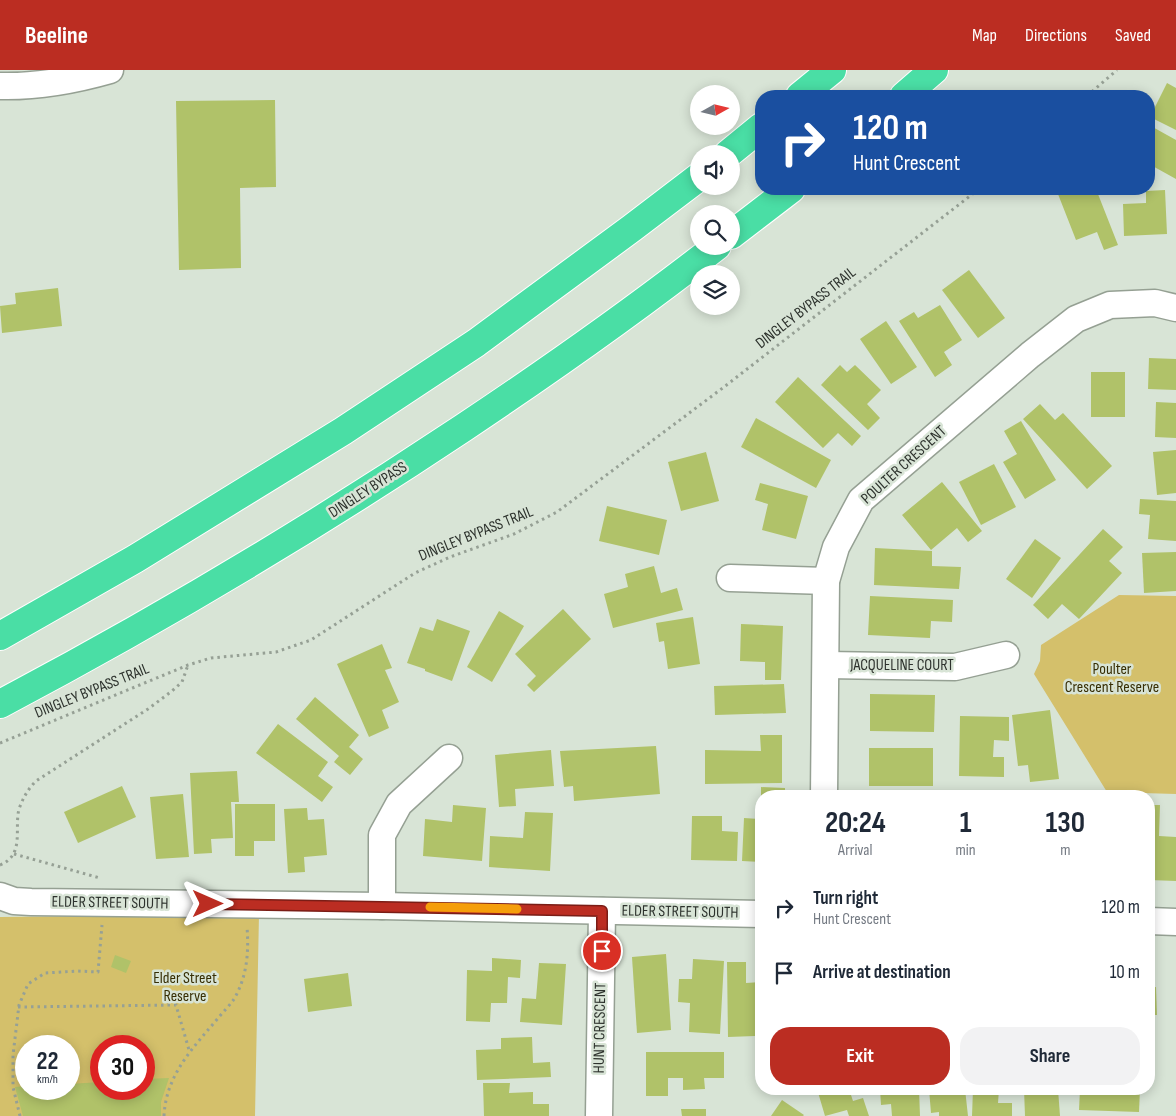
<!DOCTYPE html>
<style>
body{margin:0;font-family:"Sofia Sans Condensed",sans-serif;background:#f2f2f3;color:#1f2937;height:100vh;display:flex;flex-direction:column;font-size:19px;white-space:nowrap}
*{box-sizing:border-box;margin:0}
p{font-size:16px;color:#747a83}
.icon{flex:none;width:28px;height:28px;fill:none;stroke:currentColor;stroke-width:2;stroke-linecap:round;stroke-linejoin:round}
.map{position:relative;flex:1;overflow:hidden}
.side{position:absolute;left:755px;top:720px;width:400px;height:305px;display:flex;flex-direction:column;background:#fff;border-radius:20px;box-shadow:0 2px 12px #0003}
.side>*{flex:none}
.banner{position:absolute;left:755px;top:20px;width:400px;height:105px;border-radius:20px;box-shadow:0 2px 12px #0003;background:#1a4fa0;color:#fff;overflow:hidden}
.needle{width:32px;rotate:82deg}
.controls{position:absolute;left:690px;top:15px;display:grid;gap:10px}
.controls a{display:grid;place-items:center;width:50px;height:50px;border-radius:50%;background:#fff;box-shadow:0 2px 12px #0003;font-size:25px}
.speed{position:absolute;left:15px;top:965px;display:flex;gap:10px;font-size:25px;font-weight:700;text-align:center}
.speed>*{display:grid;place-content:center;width:65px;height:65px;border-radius:50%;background:#fff;box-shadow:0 2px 12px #0003;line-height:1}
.speed small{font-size:12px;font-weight:400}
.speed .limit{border:8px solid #d22;background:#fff;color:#111}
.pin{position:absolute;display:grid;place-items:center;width:42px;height:42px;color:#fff;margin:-21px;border:2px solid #fff;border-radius:50%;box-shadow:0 1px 5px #0007}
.me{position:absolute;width:55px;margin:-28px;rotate:90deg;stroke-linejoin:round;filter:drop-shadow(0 0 4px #0008)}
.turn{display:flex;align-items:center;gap:18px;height:105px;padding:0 15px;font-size:22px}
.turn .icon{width:65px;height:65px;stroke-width:2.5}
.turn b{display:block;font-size:35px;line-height:42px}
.eta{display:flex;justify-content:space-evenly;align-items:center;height:85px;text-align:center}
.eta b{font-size:30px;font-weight:700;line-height:35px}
.primary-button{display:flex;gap:10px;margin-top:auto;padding:10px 15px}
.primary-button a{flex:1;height:58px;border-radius:20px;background:#bb2d22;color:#fff;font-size:20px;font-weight:700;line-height:58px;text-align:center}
.primary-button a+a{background:#f2f2f3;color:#1f2937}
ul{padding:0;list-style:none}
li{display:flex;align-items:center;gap:15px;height:65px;padding:0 15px}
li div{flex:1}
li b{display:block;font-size:19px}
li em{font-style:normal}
header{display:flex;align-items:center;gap:30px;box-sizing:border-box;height:70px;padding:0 25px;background:#bb2d22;color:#fff}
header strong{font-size:24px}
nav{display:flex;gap:28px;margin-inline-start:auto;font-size:18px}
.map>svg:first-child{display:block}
.green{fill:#d4c06b;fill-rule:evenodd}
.building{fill:#b0c269}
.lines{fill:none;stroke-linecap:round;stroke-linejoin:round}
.street-casing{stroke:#95a093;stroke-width:29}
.highway-casing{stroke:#fff;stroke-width:30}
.path{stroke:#96a095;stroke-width:3;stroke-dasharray:2.5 4;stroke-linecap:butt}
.street{stroke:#fff;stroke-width:26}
.highway{stroke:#4adea5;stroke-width:28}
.route-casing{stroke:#7a1d16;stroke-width:12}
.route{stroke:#bb2d22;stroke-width:9}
.slow{stroke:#f59e0b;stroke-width:9}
.labels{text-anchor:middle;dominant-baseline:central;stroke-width:5;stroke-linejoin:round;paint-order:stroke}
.street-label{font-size:16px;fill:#2d322d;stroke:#d8e4d6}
.park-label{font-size:16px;fill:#372e04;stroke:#d8e4d6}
</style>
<header>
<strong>Beeline</strong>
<nav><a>Map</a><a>Directions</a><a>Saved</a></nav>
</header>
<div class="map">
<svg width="1176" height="1046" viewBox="0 0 1176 1046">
<rect width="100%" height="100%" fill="#d8e4d6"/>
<g class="green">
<polygon points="1119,525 1176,526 1176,724 1107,722 1034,604 1040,591 1041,575"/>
<path d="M259 844 255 1046H0V847ZM26 976H69V1019H26ZM101 976H144V1019H101Z"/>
</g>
<g class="building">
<polygon points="1167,13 1176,18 1176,60 1150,47"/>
<polygon points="275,30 276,117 240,118 241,198 179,200 176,31"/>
<polygon points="1149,55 1176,70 1176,109 1149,94"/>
<polygon points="1056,119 1096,119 1118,175 1104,180 1097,162 1076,170"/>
<polygon points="1165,120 1167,164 1124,166 1123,134 1146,133 1146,121"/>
<polygon points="969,200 1005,248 978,268 942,220"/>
<polygon points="58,218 62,256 2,263 0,236 16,234 15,223"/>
<polygon points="940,235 962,270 944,282 952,295 935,307 899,251 914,242 918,248"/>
<polygon points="886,251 917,297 891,314 860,269"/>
<polygon points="1149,288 1176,289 1176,320 1148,319"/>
<polygon points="840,295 847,302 855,295 881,320 867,334 880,348 868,360 821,315"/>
<rect x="1091" y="302" width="34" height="45"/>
<polygon points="798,307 861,366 852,376 838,363 823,378 775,332"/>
<polygon points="1156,332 1176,333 1176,368 1155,367"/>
<polygon points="1040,334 1055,350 1063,343 1112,396 1087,419 1023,349"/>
<polygon points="756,348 831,390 816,418 741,377"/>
<polygon points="1021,351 1056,410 1025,429 1003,392 1017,384 1004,361"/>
<polygon points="1176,380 1176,423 1157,425 1153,382"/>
<polygon points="706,382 719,431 681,441 668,392"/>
<polygon points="994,394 1016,437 981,455 959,412"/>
<polygon points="942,412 982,461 968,472 957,458 931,480 902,445"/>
<polygon points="760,413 808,426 796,469 762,460 768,434 755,430"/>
<polygon points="1140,429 1176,431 1176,471 1148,469 1150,445 1139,444"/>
<polygon points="607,436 667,450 659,485 599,471"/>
<polygon points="1103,459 1123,477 1109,491 1122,503 1079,549 1062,534 1048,549 1033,535"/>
<polygon points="1035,469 1061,488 1032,528 1006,509"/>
<polygon points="875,478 932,481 932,496 961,497 959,519 874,515"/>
<polygon points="1176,482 1176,521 1144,523 1142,483"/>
<polygon points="654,496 661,523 677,518 683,540 613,558 604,524 628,517 625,504"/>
<polygon points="870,526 953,530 952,552 931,551 930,568 868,565"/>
<polygon points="563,539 591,569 534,622 527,615 536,606 515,584"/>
<polygon points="499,541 524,556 492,612 467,597"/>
<polygon points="693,547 700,594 668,599 664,571 659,572 656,553"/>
<polygon points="437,549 470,561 452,611 425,601 425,599 407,593 420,557 433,561"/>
<polygon points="741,554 783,556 781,610 765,610 765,592 740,591"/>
<polygon points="382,574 392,598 385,600 399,632 382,640 389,658 369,667 337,594"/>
<polygon points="784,614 786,643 715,645 714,616"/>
<polygon points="870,624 935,625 934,662 870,661"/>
<polygon points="315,627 359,665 349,677 363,689 350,705 334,692 339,686 296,649"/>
<polygon points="1050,640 1059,709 1030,712 1028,695 1018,696 1012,645"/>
<polygon points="960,646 1009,647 1009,671 994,670 993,687 1004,687 1004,707 959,706"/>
<polygon points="278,654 328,692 318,706 333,717 322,732 256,683"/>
<polygon points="760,665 782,665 782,713 705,714 705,680 761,681"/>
<polygon points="656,676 660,724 574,731 573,716 564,717 560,681"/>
<rect x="869" y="678" width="64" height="38"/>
<polygon points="551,680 554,716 515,719 516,736 499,737 495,685"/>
<polygon points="237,701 239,732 231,732 233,768 211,769 212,783 194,784 190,703"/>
<polygon points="122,716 136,747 78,773 64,742"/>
<polygon points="761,717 785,718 785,726 761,726"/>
<polygon points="183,724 189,787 156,789 150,727"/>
<polygon points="235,734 275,734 275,771 254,771 254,786 235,786"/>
<polygon points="453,735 486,738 482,791 423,786 425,749 452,752"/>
<polygon points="1149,735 1160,735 1159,766 1176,767 1176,811 1149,810"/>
<polygon points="307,738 308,750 324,749 327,785 304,787 305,802 288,803 284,739"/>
<polygon points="760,741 761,741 761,792 742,791 744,748 759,749"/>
<polygon points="525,742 553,743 550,801 489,797 490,766 523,768"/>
<polygon points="692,746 722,746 722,761 738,762 737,791 691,790"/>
<polygon points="666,884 671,960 637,963 632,887"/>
<polygon points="115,885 131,891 126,903 111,897"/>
<polygon points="492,888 521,890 520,908 508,907 507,933 491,933 490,952 466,951 467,900 492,901"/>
<polygon points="693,889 724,891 720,964 689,962 690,933 678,932 679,909 692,909"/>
<polygon points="727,892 746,892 746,913 761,912 761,937 755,937 755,966 728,967"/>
<polygon points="539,893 566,894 562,955 520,952 522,928 536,929"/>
<polygon points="348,903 352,936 308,942 304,909"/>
<polygon points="1156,917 1157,945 1149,945 1149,918"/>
<polygon points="532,967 533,993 550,992 551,1007 477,1010 476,980 501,979 501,968"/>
<polygon points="646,982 724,982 724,1008 704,1008 705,1019 683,1020 683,1008 668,1008 668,1026 646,1026"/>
<polygon points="169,1008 161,1032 161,1046 23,1046 15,1017 26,1016 26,1019 69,1019 69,1014 101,1012 101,1019 144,1019 144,1009"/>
<polygon points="483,1013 510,1013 509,1023 533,1022 533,1034 549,1034 549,1046 484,1046"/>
<polygon points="817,1019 849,1019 853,1031 863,1028 869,1046 849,1046 847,1040 825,1046"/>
<polygon points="880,1019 919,1019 920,1046 892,1046 891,1034 881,1035"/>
<polygon points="929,1019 965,1019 968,1046 939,1046 939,1042 931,1043"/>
<polygon points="973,1019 999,1019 998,1033 1012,1033 1012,1046 972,1046"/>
<polygon points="1024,1019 1058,1019 1060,1046 1025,1046"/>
<polygon points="1080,1019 1140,1019 1139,1042 1079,1040"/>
<polygon points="782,1030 804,1045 803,1046 771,1046"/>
<polygon points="681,1039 706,1039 706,1046 682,1046"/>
</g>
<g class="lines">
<g class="street-casing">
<g id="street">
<path d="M0 16C37 17 75 10 110 0"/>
<polyline points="730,508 826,511"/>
<polyline points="826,595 955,597 1006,585"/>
<polyline points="824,726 826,511 836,477 861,430 1030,285 1076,249 1110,235 1155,233 1176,238"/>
<polyline points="0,826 14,831 31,832 382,836 761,844"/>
<polyline points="382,836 382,765 399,734 449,688"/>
<polyline points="1149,851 1176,852"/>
<polyline points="599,1046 602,841"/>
</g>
</g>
<g class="highway-casing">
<g id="highway">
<polyline points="800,26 832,0"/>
<polyline points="904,26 934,0"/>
<polyline points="728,84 761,57"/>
<polyline points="731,165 791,119"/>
<polyline points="0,566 135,489 343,361 476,273 632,158 699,107"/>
<path d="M0 634C159 550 313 458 463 358 550 300 635 240 717 176"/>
</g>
</g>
<g class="path">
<polyline points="1087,26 1117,0"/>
<polyline points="0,673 188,595 211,588 276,582 311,570 415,503 450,487 514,464 557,442 724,317 979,119"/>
<polyline points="14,784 100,808"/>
<path d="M0 795C25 785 14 759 19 739 23 728 28 719 36 711L148 639 172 621 182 612 188 595"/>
<polyline points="18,937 176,935 189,980"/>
<polyline points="20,1046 13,1017 13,985 19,935 28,914 45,903 78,901 98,902 102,855"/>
<path d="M164 1046C166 1004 194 977 219 947 224 941 230 935 234 929 247 907 249 882 247 857"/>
</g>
<use href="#street" class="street"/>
<use href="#highway" class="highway"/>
</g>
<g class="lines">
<g class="route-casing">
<polyline id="route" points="208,834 602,841 602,881"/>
</g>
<use href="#route" class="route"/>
<polyline class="slow" points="430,837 517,839"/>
</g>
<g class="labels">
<g class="street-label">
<text transform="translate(806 238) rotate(-38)">DINGLEY BYPASS TRAIL</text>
<text transform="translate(904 395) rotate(-42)">POULTER CRESCENT</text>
<text transform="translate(368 420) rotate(-33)">DINGLEY BYPASS</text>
<text transform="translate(476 464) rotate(-22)">DINGLEY BYPASS TRAIL</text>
<text x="902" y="595">JACQUELINE COURT</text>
<text transform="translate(92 621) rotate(-22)">DINGLEY BYPASS TRAIL</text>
<text transform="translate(110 833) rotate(1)">ELDER STREET SOUTH</text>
<text transform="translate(680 842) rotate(1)">ELDER STREET SOUTH</text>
<text transform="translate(600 958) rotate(-89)">HUNT CRESCENT</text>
</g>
<g class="park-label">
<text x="1112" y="599">Poulter<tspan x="1112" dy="18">Crescent Reserve</tspan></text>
<text x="185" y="908">Elder Street<tspan x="185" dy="18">Reserve</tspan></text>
</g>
</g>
</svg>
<div class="controls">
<a><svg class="needle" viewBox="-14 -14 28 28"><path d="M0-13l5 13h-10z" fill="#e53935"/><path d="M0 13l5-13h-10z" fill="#747a83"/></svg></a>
<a><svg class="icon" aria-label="sound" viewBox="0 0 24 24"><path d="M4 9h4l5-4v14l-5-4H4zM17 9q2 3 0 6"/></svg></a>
<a><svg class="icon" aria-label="search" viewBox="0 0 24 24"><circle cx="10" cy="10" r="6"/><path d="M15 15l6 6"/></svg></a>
<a><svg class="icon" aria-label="layers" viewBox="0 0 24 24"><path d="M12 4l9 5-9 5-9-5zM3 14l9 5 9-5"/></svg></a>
</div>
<div class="speed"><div>22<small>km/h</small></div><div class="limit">30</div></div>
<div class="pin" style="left:602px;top:881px;background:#d93025"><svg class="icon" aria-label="arrive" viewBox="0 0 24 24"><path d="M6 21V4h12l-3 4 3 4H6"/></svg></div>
<svg class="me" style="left:208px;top:834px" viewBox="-20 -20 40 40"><path d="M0-17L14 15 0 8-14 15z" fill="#bb2d22" stroke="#fff" stroke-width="4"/></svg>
<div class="banner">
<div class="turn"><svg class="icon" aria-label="right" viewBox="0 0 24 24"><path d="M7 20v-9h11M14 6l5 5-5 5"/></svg><div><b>120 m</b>Hunt Crescent</div></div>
</div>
<section class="side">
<div class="eta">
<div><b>20:24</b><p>Arrival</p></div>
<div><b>1</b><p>min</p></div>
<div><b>130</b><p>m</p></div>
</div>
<ul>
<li><svg class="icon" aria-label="right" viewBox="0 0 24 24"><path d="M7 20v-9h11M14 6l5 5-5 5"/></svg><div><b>Turn right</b><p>Hunt Crescent</p></div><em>120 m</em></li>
<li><svg class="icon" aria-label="arrive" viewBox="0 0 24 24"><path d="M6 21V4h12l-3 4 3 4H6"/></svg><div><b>Arrive at destination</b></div><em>10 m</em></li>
</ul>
<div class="primary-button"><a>Exit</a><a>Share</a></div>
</section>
</div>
